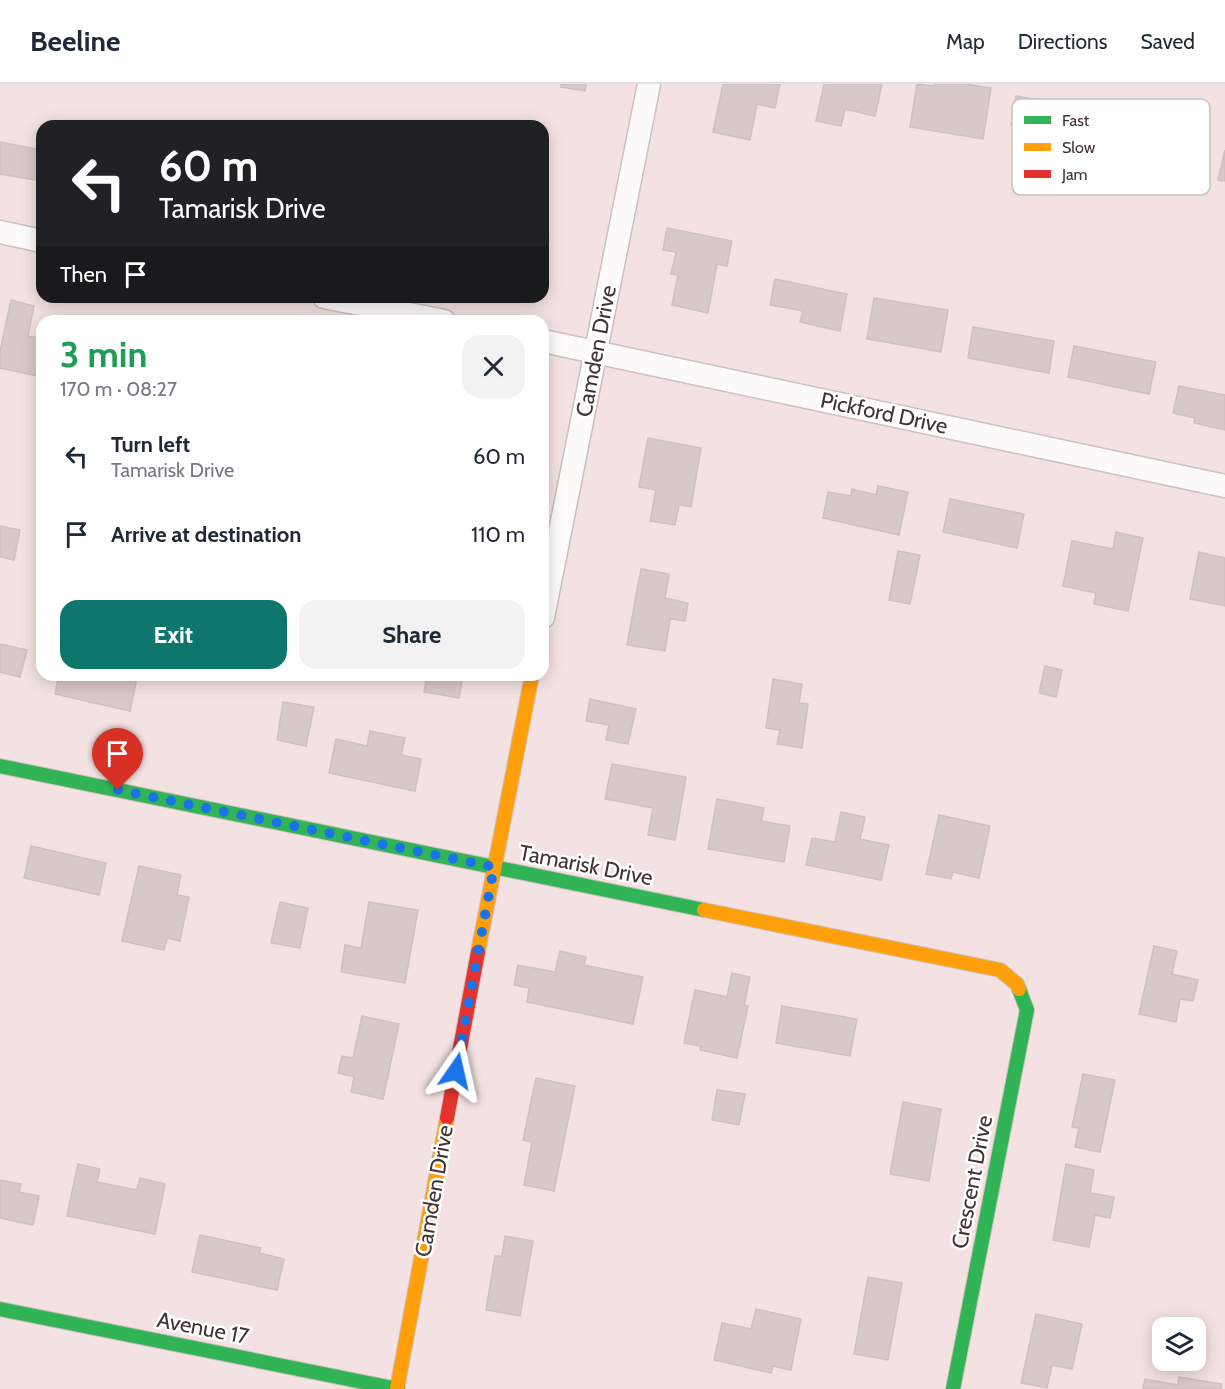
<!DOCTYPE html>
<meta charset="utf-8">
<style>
body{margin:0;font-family:Cabin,sans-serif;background:#f2f2f3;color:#1f2937;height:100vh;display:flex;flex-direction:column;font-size:22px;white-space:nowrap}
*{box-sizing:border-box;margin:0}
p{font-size:20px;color:#747a83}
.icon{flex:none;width:33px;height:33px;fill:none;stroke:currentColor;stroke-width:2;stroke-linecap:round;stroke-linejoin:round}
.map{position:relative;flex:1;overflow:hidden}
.drawer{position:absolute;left:36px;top:231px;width:513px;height:366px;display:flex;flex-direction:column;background:#fff;border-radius:18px;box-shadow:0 3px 15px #0003}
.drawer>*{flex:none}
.banner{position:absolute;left:36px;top:36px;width:513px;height:183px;border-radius:18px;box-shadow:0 3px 15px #0003;background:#202124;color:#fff;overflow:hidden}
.buttons{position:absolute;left:1152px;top:1233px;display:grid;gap:12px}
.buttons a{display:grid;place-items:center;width:54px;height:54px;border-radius:12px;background:#fff;box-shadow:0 3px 15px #0003;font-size:30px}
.pin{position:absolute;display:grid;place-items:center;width:51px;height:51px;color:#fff;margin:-62px -26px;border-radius:50% 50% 50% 0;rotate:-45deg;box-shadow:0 0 6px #0007}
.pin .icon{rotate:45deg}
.me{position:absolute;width:66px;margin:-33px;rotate:11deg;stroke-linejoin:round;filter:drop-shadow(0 0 4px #0008)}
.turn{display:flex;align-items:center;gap:21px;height:126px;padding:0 24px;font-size:27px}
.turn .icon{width:78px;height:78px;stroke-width:2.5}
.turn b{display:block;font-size:42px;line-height:51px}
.then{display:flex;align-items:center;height:57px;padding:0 24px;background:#0003;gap:12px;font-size:22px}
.round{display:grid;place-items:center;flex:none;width:63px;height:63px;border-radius:18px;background:#f2f2f3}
.summary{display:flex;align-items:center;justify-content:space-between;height:102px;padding:0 24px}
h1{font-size:36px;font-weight:800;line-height:45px;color:#1e9e55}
.action{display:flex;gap:12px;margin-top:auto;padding:12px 24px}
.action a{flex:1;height:69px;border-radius:18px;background:#0f766e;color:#fff;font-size:24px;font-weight:800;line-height:69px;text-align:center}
.action a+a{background:#f2f2f3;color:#1f2937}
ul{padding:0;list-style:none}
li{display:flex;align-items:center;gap:18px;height:78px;padding:0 24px}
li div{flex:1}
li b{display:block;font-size:22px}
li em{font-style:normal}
header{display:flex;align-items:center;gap:36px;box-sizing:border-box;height:84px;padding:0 30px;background:#fff;border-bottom:2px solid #e0e1e3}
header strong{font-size:28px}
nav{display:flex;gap:33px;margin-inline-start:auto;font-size:21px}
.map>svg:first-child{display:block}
.building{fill:#d7c9c8;stroke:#cfc0bf;stroke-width:1.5}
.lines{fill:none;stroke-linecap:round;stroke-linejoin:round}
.street-casing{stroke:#cec0bf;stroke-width:25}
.fast-casing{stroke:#cec0bf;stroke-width:16}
.slow-casing{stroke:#cec0bf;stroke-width:16}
.jam-casing{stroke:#cec0bf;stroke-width:16}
.street{stroke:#fdfbfa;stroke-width:22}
.fast{stroke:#30b455;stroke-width:14}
.slow{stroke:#ff9f0a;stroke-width:14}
.jam{stroke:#e5322d;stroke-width:14}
.route{stroke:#1a73e8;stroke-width:10;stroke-dasharray:0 18}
.labels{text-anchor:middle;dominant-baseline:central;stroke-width:5;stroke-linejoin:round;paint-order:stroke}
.street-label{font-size:22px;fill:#413332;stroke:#fff}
.key{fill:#fff;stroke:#c6c2c2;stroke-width:1.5}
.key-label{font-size:16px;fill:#413332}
</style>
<header>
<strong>Beeline</strong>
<nav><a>Map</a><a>Directions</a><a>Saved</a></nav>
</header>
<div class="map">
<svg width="1225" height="1305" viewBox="0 0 1225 1305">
<rect width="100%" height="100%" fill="#f3e2e1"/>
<g class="building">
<polygon points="561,0 586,0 585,7 561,3"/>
<polygon points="723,0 780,0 775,24 757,20 750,56 713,48"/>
<polygon points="824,0 882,0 875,32 845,25 841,42 816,37"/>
<polygon points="917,0 934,2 935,0 966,0 991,4 983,55 910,43"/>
<polygon points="1016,12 1101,27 1094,70 1054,62 1056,50 1011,41"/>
<polygon points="0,58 42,66 42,97 0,90"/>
<polygon points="1225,66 1225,97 1218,96"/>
<polygon points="667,144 732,157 727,182 717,180 708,229 672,221 678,191 671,190 676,168 663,166"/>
<polygon points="543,154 549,156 543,184"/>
<polygon points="775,195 847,210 840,247 800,238 803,227 770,221"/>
<polygon points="874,214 948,226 941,268 867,255"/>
<polygon points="11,216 34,222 28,252 42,255 42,293 0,284 0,267"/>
<polygon points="973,243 1054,257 1049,289 968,274"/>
<polygon points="1074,262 1156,278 1149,310 1068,293"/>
<polygon points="1179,302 1225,311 1225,346 1194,339 1195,334 1173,329"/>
<polygon points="648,354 701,364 691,423 679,421 675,441 650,437 656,406 639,403"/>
<polygon points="878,402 908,408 899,451 823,434 828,408 851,412 852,405 876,411"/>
<polygon points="950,415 1024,430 1017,464 943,448"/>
<polygon points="0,442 20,446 14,476 0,473"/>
<polygon points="1116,448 1143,454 1128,527 1094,520 1096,509 1063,502 1072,457 1113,465"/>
<polygon points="898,467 920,471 910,520 889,516"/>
<polygon points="1199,468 1225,474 1225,522 1190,515"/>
<polygon points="641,485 669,490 665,514 688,519 685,537 670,535 665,567 627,561"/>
<polygon points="0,560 27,566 20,593 0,588"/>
<polygon points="1045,582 1062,586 1056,613 1039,609"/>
<polygon points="59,591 123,591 137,594 130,627 55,610"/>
<polygon points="427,591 463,591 459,614 424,608"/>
<polygon points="773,595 802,600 799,619 808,620 802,664 777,660 780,646 766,644"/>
<polygon points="590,615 636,625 628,660 606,656 609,641 586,637"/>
<polygon points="283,618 314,623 306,662 277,656"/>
<polygon points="370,647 405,654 401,671 421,675 415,707 329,689 336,655 367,662"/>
<polygon points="612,680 686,693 675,756 648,751 653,724 605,715"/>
<polygon points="717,715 764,724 761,737 790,742 784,778 708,765"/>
<polygon points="841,728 865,733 860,755 889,761 881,796 806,781 812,754 835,758"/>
<polygon points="939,731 990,742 979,794 953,788 951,795 926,790"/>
<polygon points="31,762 106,779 99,811 24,794"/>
<polygon points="139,782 181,791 177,811 189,813 180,857 167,854 164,866 122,857"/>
<polygon points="280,818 308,824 300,864 271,859"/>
<polygon points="369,818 418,826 405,899 341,888 345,861 361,864"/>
<polygon points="1154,862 1177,867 1172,890 1198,896 1193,917 1180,915 1176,938 1139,930"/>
<polygon points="560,867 586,873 584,881 643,893 633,940 527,918 529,904 514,901 518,881 555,888"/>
<polygon points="732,889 750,893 744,921 748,922 737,974 700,966 701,962 684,959 695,906 727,913"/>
<polygon points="782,922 857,935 850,972 776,959"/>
<polygon points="362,932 399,940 383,1015 351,1008 354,993 338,989 342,972 353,974"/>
<polygon points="1083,990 1115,996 1100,1068 1075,1063 1079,1044 1072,1043"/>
<polygon points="536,994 575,1002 554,1107 524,1101 532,1058 523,1056"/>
<polygon points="717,1006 745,1010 739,1041 712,1036"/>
<polygon points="903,1018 941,1025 929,1097 890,1090"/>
<polygon points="78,1080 100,1085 97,1098 137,1106 140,1094 165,1100 155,1150 67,1132"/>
<polygon points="1066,1080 1094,1086 1090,1109 1114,1113 1110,1134 1095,1131 1089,1163 1053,1156"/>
<polygon points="0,1096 21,1100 19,1108 39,1112 33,1141 0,1134"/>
<polygon points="200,1151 261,1164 259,1169 284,1175 277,1206 192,1188"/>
<polygon points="505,1152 533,1157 520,1232 486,1226 495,1172 502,1172"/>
<polygon points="868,1193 902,1199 888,1276 854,1270"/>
<polygon points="756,1225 801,1235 791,1286 773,1282 771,1289 714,1276 722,1239 751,1245"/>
<polygon points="1036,1230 1082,1240 1072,1285 1052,1281 1047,1304 1021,1299"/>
<polygon points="1179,1293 1222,1300 1221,1305 1143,1305 1145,1295 1178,1301"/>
</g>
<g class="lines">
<g class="street-casing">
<g id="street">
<polyline points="0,148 42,157"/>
<polyline points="324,213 444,237"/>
<polyline points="543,257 1225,402"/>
<polyline points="543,533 649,0"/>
</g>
</g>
<g class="fast-casing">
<g id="fast">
<polyline points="0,682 704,826"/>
<polyline points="0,1225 398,1305"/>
<polyline points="953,1305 1027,926 1019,905"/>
</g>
</g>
<g class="slow-casing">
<g id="slow">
<polyline points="704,826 1000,886 1017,900 1019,905"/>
<polyline points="478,868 532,591"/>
<polyline points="397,1305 447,1034"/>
</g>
</g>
<g class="jam-casing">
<polyline id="jam" points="447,1034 478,868"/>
</g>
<use href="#street" class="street"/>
<use href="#fast" class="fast"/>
<use href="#slow" class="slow"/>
<use href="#jam" class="jam"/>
</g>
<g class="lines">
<polyline class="route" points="118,706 494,783 456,987"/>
</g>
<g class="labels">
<g class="street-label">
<text transform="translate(596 267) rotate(-79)">Camden Drive</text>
<text transform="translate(884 329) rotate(12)">Pickford Drive</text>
<text transform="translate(586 781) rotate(11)">Tamarisk Drive</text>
<text transform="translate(972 1098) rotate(-79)">Crescent Drive</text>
<text transform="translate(434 1107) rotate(-80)">Camden Drive</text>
<text transform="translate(203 1244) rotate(11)">Avenue 17</text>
</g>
</g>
<rect x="1012" y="15" width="198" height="96" rx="9" class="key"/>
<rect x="1024" y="32" width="27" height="8" fill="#30b455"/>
<rect x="1024" y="59" width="27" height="8" fill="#ff9f0a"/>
<rect x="1024" y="86" width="27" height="8" fill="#e5322d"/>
<g class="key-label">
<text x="1062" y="42">Fast</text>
<text x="1062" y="69">Slow</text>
<text x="1062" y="96">Jam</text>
</g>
</svg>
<div class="buttons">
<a><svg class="icon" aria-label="layers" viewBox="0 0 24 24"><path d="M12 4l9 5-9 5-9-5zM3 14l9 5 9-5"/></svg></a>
</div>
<div class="pin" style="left:118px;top:706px;background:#d93025"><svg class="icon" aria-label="arrive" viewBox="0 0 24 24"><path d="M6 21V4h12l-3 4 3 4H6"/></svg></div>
<svg class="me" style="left:456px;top:987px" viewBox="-20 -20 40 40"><path d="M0-17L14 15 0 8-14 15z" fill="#1a73e8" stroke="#fff" stroke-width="4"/></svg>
<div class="banner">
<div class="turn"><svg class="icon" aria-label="left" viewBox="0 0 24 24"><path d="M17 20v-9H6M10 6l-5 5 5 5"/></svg><div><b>60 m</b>Tamarisk Drive</div></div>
<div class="then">Then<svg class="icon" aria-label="arrive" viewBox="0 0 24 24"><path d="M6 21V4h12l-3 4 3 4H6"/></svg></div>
</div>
<section class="drawer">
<div class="summary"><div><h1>3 min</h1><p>170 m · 08:27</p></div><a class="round"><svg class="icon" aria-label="close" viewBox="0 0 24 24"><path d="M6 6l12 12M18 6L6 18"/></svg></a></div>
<ul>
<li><svg class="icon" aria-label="left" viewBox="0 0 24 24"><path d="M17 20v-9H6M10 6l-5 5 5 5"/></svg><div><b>Turn left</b><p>Tamarisk Drive</p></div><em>60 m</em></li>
<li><svg class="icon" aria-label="arrive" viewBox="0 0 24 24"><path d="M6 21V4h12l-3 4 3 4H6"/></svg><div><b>Arrive at destination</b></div><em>110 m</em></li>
</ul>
<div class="action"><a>Exit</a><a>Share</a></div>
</section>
</div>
